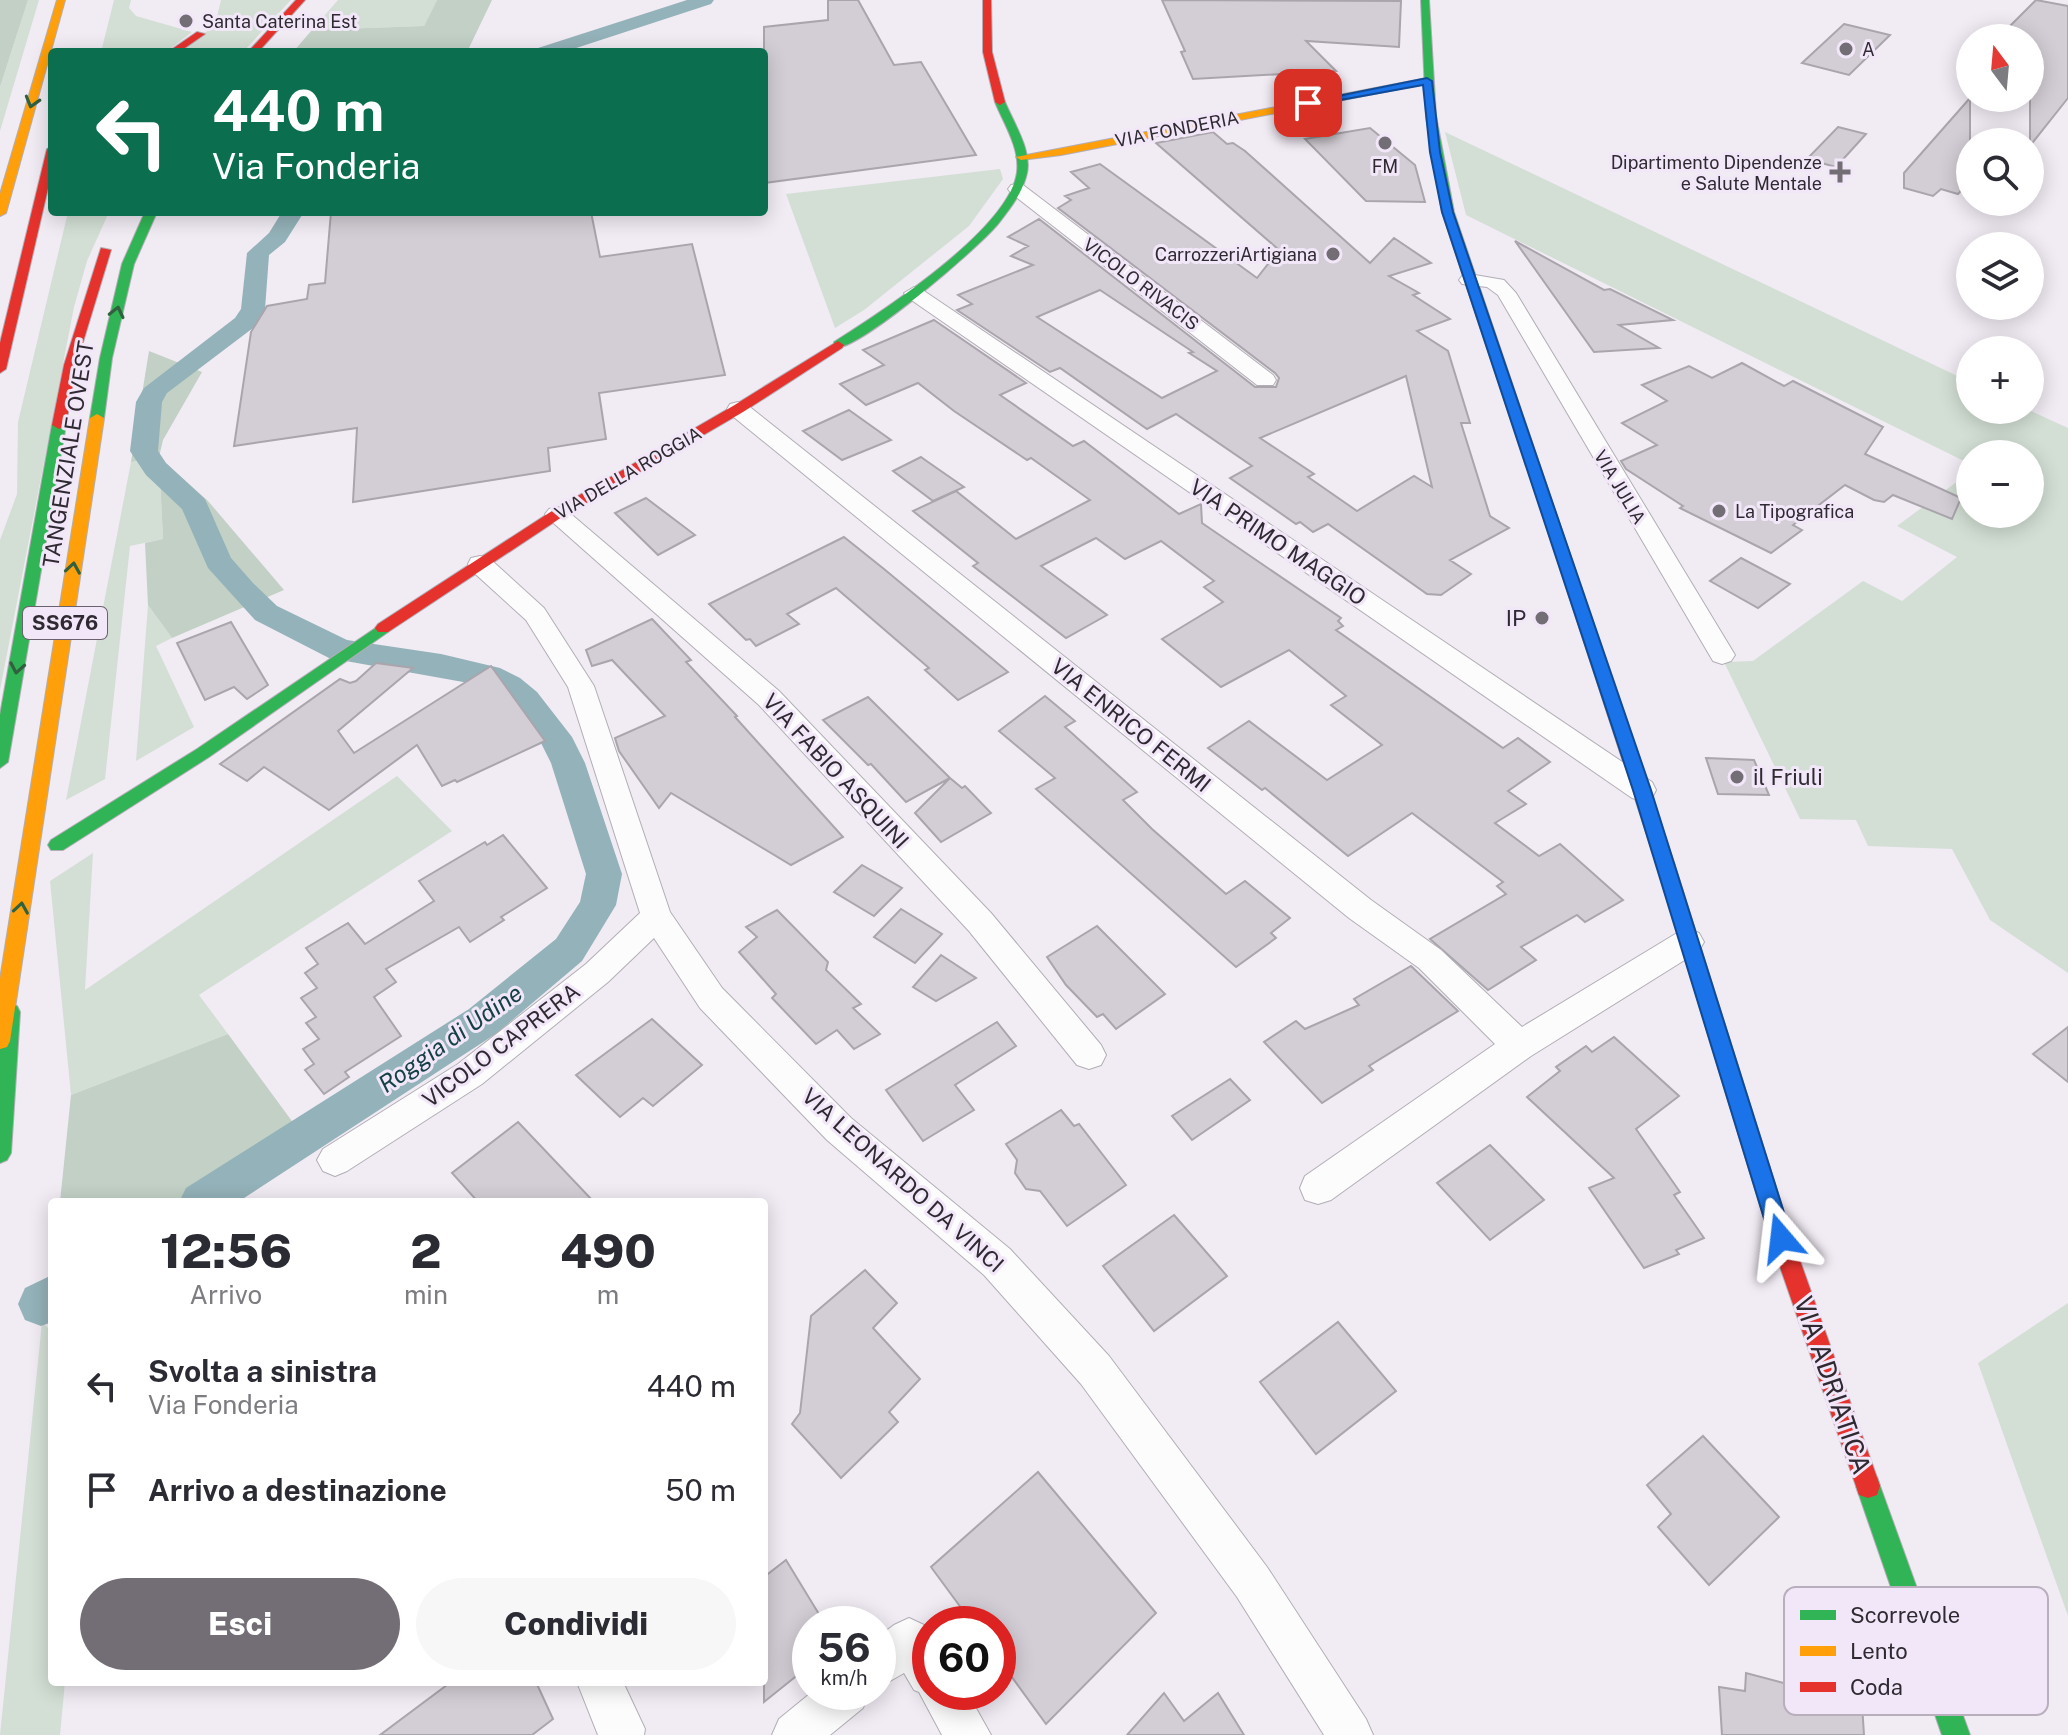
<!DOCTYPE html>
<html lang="it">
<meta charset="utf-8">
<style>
body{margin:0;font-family:"Public Sans",sans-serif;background:#f7f7f7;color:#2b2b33;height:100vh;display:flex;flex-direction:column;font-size:30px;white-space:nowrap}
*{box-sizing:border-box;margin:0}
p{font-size:26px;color:#7c7c81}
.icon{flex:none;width:44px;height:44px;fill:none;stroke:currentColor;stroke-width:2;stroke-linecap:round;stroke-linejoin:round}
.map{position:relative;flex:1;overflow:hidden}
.drawer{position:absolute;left:48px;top:1198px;width:720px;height:488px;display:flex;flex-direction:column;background:#fff;border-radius:8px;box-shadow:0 4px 20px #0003}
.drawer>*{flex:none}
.guide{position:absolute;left:48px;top:48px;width:720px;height:168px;border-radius:8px;box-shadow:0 4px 20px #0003;background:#0b6e4f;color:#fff;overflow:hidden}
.needle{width:52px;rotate:344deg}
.fabs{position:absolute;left:1956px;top:24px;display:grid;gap:16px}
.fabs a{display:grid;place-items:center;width:88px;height:88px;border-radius:50%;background:#fff;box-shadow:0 4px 20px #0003;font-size:40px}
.speed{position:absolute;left:792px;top:1606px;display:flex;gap:16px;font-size:40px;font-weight:700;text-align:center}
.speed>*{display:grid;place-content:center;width:104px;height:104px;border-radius:50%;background:#fff;box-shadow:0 4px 20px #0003;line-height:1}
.speed small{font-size:20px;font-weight:400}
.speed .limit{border:12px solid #d22;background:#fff;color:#111}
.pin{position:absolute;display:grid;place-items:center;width:68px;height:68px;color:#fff;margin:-34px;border-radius:16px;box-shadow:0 4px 12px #0006}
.me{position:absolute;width:88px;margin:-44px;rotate:343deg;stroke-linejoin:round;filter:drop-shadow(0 0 6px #0008)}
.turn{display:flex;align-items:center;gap:28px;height:168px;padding:0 32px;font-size:36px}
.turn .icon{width:104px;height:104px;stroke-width:2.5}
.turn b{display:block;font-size:56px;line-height:68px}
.eta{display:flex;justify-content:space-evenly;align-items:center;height:136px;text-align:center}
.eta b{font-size:48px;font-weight:800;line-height:56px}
.action{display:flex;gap:16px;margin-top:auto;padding:16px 32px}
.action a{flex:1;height:92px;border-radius:48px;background:#736e75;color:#fff;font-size:32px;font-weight:800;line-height:92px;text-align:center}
.action a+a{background:#f7f7f7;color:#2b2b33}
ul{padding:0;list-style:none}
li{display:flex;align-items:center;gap:24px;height:104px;padding:0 32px}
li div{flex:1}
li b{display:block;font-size:30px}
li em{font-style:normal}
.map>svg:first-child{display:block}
.green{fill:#d3dfd5}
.forest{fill:#c2d0c5}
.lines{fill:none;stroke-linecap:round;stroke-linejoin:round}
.canal{fill:#94b2b9;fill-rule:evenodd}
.building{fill:#d3ced5;stroke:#aaa5ac;stroke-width:2;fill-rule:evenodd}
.street-casing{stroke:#b2aeb5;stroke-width:2}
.fast-casing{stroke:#b2aeb5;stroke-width:2}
.slow-casing{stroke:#b2aeb5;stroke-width:2}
.jam-casing{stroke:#b2aeb5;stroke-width:2}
.street{fill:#fdfcfd;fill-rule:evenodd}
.fast{fill:#30b455;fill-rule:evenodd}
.slow{fill:#ff9f0a;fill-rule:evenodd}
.jam{fill:#e5322d;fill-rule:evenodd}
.oneway{stroke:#2f613f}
.route{fill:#1a73e8;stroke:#114b97;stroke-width:2}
.poi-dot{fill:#736e75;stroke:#f2e7f8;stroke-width:3}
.labels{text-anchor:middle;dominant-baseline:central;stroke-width:6;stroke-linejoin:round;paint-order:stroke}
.far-poi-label{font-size:18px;fill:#2f2a31;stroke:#f2e7f8;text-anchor:start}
.far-street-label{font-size:18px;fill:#2f2a31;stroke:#f2e7f8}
.shield{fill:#f2e7f8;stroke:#6a636d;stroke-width:2}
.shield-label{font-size:20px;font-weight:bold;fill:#2f2a31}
.street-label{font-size:22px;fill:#2f2a31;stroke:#f2e7f8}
.poi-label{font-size:22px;fill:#2f2a31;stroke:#f2e7f8;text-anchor:end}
.water-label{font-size:24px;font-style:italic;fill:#144046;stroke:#f2e7f8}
.near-street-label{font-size:26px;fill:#2f2a31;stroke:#f2e7f8}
.key{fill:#f2e7f8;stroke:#b8aebc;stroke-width:2}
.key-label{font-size:22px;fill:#2f2a31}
</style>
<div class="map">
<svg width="2068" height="1735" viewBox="0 0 2068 1735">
<rect width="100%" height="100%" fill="#f1ebf4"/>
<g class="green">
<polygon points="28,0 39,0 0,131 0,87"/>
<polygon points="114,0 131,0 129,8 136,16 192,32 166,52 101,52"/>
<polygon points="221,0 291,0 243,52 180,52 215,25"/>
<polygon points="338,0 437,0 424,26 312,30"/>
<polygon points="1445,132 1970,382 1970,410 2029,410 2068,428 2068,973 1990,920 1952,849 1868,846 1856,820 1800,819 1724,662 1753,661 1863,581 1902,601 1957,557 1897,526 1970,472 1970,514 2030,514 2030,454 1970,454 1970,464 1466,215"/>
<polygon points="1000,169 1003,179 969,226 864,310 835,328 786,194"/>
<polygon points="68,212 109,212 87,261 74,307 0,690 0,540 17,494 18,422"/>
<polygon points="159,457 163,539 130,546 105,779 66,800 131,462"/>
<polygon points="148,605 172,638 156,646 194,727 136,761"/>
<polygon points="397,776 452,831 199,995 228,1034 71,1095 50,881 93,853 85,990"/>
<polygon points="2068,1303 2068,1616 1978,1363"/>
<polygon points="42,1322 52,1332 52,1682 65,1682 60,1735 0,1735"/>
</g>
<g class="forest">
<polygon points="0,0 28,0 0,87"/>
<polygon points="437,0 492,0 467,52 293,52 312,30 424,26"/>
<polygon points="149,351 202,372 163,440 159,457 208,501 284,590 172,638 148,605 145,543 163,539 159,457 131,462"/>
<polygon points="228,1034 297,1128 174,1202 60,1202 71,1095"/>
</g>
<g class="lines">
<g class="canal">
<polygon points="687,0 714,0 711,4 564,52 536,52 538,48"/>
<polygon points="282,212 304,212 285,242 269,255 265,309 253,328 167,393 162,402 158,451 166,463 205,499 231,558 253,583 277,606 347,640 441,654 500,668 520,678 537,692 572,737 585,763 622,874 616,905 582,961 497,1033 238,1202 179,1202 186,1188 469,1009 556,939 580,902 586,874 551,763 541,743 515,708 480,685 329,658 255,620 208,568 182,509 146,475 130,451 136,402 144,388 235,318 241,309 247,253 269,233"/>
<polygon points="52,1275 52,1322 41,1326 25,1320 18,1304 25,1288"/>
</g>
</g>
<g class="building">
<polygon points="828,0 858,0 894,65 921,62 976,155 764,183 764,27 828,20"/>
<polygon points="1162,0 1401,1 1399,47 1306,41 1336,71 1193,79 1181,52 1185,51"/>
<polygon points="2036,0 2068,6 2068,98 2030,146 2030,38 1998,38"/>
<polygon points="1844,24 1890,35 1849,75 1802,63"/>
<polygon points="1970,98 1970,181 1958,194 1941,189 1933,196 1904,188 1904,173"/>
<polygon points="1838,127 1866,134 1836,167 1807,159"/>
<polygon points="1370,128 1415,165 1425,202 1366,201 1305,139"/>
<path d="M1213 132 1227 144 1233 143 1245 151 1370 263 1394 238 1431 263 1389 276 1419 293 1413 295 1450 319 1417 331 1448 351 1470 423H1461L1490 516 1509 528 1450 560 1471 574 1441 595 1427 594 1328 524 1313 532 1300 522 1296 524 1230 478 1252 466 1176 414 1147 429 1060 368 1050 372 957 310 972 304 958 295 1033 265 1011 256 1028 246 1008 237 1039 219 1255 387H1276L1279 378 1275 373 1058 208 1071 200 1065 196 1089 188 1071 172 1100 164 1257 278 1279 250 1156 143ZM1100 290 1193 352 1189 353 1217 371 1162 398 1037 317ZM1406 376 1432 487 1414 476 1357 511 1308 477 1314 474 1260 438Z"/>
<polygon points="331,212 591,212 600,257 692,244 725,375 599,393 606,439 548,448 550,471 353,502 357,428 234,446 251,332 267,306 307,299 309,285 325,283"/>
<polygon points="1515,241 1604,290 1610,289 1673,320 1619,325 1659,348 1594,352"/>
<polygon points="934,320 1026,383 1000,395 1073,446 1084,441 1179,514 1201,504 1202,523 1341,618 1338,621 1343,626 1336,630 1503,748 1518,738 1550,762 1508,791 1526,804 1495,823 1539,856 1560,844 1623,900 1585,922 1577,915 1521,947 1536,960 1488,990 1430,939 1506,894 1497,886 1503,882 1412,813 1348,856 1265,788 1262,790 1208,748 1249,721 1327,780 1382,745 1331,705 1346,696 1289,650 1221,687 1162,639 1223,602 1204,587 1214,581 1161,541 1125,559 1096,538 1041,566 1107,615 1066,638 973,566 978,563 913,511 956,491 1016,539 1090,500 1031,458 1027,460 954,411 918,383 866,405 840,384 884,365 863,350"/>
<polygon points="1742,363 1784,386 1793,381 1883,427 1865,454 1961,498 1952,519 1893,495 1884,502 1874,500 1845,485 1793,525 1802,530 1771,553 1680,508 1683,506 1626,469 1621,461 1657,445 1622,423 1667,401 1642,385 1689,366 1712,378"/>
<polygon points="849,410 891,440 842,460 803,431"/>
<polygon points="921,457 928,462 964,487 933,501 893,471"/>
<polygon points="646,498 695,535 658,555 615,513"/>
<polygon points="844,537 884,569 1008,672 958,700 925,670 929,668 836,588 787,614 799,624 756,646 750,639 746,640 709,604"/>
<polygon points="1741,558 1790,584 1758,608 1710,581"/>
<polygon points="652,619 691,660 686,662 737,716 735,717 843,837 791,865 671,793 659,808 619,751 615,738 665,716 612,660 592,666 586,650"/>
<polygon points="231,622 268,685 247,699 234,687 205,700 177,643"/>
<polygon points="376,663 413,668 338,731 354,753 491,666 545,741 457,782 455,780 442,786 417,745 329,810 264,767 247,781 220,764 340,679 350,683 356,681"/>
<polygon points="1045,696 1075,721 1065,727 1137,792 1123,800 1152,829 1226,894 1245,881 1290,918 1271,933 1276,938 1236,967 1036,789 1055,778 999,731"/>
<polygon points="868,697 950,778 962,788 965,786 991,813 941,842 915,813 950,778 906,802 871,764 868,765 823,720"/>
<polygon points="1706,758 1754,760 1769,795 1718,794"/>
<polygon points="503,835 547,888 501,917 504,920 470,942 459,927 386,969 396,982 374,997 401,1036 345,1072 349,1077 324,1094 305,1070 314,1064 303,1049 319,1039 306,1023 316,1017 301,998 317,988 305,973 318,964 306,948 348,923 365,944 434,901 419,881 485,842 487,845"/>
<polygon points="862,865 902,888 874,916 834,892"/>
<polygon points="901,909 942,934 915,963 874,937"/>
<polygon points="777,910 828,962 826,970 861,1004 853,1008 880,1034 854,1049 837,1030 816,1044 772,998 776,994 739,952 757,937 746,927"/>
<polygon points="1097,926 1165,994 1116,1029 1103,1014 1097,1017 1066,985 1047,957"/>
<polygon points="941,955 976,978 936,1001 913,987"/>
<polygon points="1411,966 1458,1011 1369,1066 1373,1070 1322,1103 1264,1042 1296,1021 1305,1029 1359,1005 1354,999"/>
<polygon points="652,1019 702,1065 653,1106 643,1098 620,1117 576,1075"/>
<polygon points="997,1022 1016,1046 955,1085 974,1110 923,1141 886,1090"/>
<polygon points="2068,1027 2068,1082 2033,1054"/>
<polygon points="1614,1037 1679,1096 1636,1129 1680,1192 1674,1195 1704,1238 1676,1250 1679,1254 1644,1268 1589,1188 1614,1178 1527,1097 1560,1071 1556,1067 1586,1046 1592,1052"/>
<polygon points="1230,1079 1250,1100 1192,1140 1172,1116"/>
<polygon points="1061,1110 1074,1126 1079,1124 1126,1185 1067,1226 1040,1191 1026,1189 1015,1173 1017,1160 1006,1144"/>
<polygon points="518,1122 594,1202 478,1202 452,1173"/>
<polygon points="1490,1145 1544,1200 1490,1240 1437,1183"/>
<polygon points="1174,1215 1227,1276 1154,1331 1103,1266"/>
<polygon points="865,1270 897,1303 873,1328 920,1379 889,1412 898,1422 841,1478 792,1424 800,1413 811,1316"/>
<polygon points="1338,1322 1396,1391 1316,1454 1260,1382"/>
<polygon points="1703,1436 1779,1517 1709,1585 1658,1527 1671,1514 1647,1485"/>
<polygon points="1038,1472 1156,1613 1046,1724 998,1658 998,1624 973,1624 931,1567"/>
<polygon points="786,1560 825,1624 810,1624 810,1665 764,1702 764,1577"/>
<polygon points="1787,1591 1856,1612 1864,1735 1722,1735 1719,1687 1745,1691 1746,1673 1791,1685"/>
<polygon points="451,1682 536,1682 553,1719 532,1735 380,1735"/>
<polygon points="1164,1693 1184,1721 1218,1693 1244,1735 1127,1735"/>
</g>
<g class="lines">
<g class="street-casing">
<g id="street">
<polygon points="1017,184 1023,185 1273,375 1276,380 1273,385 1257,385 1011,193 1008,189 1011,185"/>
<polygon points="1469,274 1504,280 1516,293 1735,655 1731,661 1722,664 1713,661 1498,295 1487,287 1462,284 1459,280 1462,276"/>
<polygon points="914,287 921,289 1652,782 1656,790 1652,798 1642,801 1632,798 907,297 904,293"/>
<polygon points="738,402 746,404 1371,900 1441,950 1522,1027 1677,933 1688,929 1699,933 1704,942 1699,951 1531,1056 1331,1200 1318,1204 1305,1200 1300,1188 1305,1176 1495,1044 1419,968 1349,918 730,414 727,409 730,404"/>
<polygon points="557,507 565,509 779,691 991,913 1101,1045 1106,1055 1101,1065 1089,1069 1077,1065 969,931 759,705 549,519 545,514 549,509"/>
<polygon points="480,556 489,558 544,608 594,686 670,912 722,988 851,1118 1010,1249 1109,1356 1267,1567 1366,1719 1373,1735 1324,1735 1237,1597 1081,1384 984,1275 827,1140 700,1008 654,938 608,982 482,1084 347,1171 335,1176 323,1171 317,1160 323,1149 458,1064 586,964 640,913 568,687 526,620 471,570 468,564 471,558"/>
<polygon points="909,1618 924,1625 930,1633 930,1692 967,1692 991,1735 942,1735 919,1692 914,1690 904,1673 878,1688 878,1637 894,1625"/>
<polygon points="577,1682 623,1682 645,1729 644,1735 598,1735"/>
<polygon points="812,1692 869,1692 863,1708 830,1735 772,1735 779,1719"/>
</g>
</g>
<g class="fast-casing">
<g id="fast">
<polygon points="1421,0 1429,0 1436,116 1454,212 1559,522 1552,526 1545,522 1442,212 1426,116"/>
<path d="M1000 99 1005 102C1014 124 1034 153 1026 177 1021 195 1009 210 998 224 978 248 859 351 834 348V342C880 313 1010 229 1017 172 1020 148 1004 124 995 102Z"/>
<polygon points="145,212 157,212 134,264 112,358 104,418 97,422 90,418 100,358 122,264"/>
<polygon points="59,421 66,425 8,762 0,768 0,715 52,425"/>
<polygon points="383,623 388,624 391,628 388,632 209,757 63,850 51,850 48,845 51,840 197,749"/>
<polygon points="10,1004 17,1006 20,1012 11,1153 7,1160 0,1163 0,1015 3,1006"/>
<polygon points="1868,1474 1877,1477 1880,1486 1970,1735 1942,1735 1856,1486 1859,1477"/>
</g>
</g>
<g class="slow-casing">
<g id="slow">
<polygon points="57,0 65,0 6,213 0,216 0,194"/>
<polygon points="1427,78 1432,81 1430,83 1061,155 1021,160 1016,157"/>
<polygon points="97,414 104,418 10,1041 7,1047 0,1049 0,979 90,418"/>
<polygon points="1552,518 1559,522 1675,866 1672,871 1660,871 1657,866 1545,522"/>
</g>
</g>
<g class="jam-casing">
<g id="jam">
<polygon points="296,0 305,0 258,52 248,52"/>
<polygon points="983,0 991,0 992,52 1005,102 1000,105 995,102 983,52"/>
<polygon points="197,32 205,34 179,52 168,52"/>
<polygon points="52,146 52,171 6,369 0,373 0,343 47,149"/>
<polygon points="101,248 111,250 76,365 66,425 59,429 52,425 64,365"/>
<polygon points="838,341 844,345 842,348 743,412 562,517 388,632 378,632 375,628 378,624 552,511 733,406"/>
<polygon points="1666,859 1672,861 1675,866 1792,1238 1880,1486 1877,1495 1868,1498 1859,1495 1856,1486 1770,1238 1657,866 1660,861"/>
</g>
</g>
<use href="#street" class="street"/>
<use href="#fast" class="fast"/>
<use href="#slow" class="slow"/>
<use href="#jam" class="jam"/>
</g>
<defs><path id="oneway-chevron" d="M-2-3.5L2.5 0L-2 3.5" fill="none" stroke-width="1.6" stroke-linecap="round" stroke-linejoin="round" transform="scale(2)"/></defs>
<g class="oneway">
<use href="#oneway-chevron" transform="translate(32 102) rotate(106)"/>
<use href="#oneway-chevron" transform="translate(117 312) rotate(-77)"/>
<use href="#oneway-chevron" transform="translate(73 568) rotate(-81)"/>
<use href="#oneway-chevron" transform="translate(17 668) rotate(100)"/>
<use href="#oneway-chevron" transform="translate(21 908) rotate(-81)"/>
</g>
<polygon class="route" points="1427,78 1432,81 1440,152 1453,212 1651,790 1792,1238 1788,1245 1781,1248 1773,1245 1770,1238 1633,790 1442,212 1430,152 1423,85 1308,106 1303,103"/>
<g class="poi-dot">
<circle cx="186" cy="21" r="8"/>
<circle cx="1846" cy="49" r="8"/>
<circle cx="1385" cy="143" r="8"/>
<path d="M1836 160h8v8h8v8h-8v8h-8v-8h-8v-8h8z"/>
<circle cx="1333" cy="254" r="8"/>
<circle cx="1719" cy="511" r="8"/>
<circle cx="1542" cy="618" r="8"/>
<circle cx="1737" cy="777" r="8"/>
</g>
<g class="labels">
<g class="far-poi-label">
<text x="202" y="21">Santa Caterina Est</text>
<text x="1862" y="49">A</text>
<text x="1822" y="162" text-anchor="end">Dipartimento Dipendenze<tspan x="1822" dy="21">e Salute Mentale</tspan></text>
<text x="1385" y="166" text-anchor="middle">FM</text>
<text x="1317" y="254" text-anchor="end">CarrozzeriArtigiana</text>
<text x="1735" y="511">La Tipografica</text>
</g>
<g class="far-street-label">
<text transform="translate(1177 129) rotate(-11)">VIA FONDERIA</text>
<text transform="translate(1141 284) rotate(37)">VICOLO RIVACIS</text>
<text transform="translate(628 473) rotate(-30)">VIA DELLA ROGGIA</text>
<text transform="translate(1620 487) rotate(59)">VIA JULIA</text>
</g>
<rect class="shield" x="23" y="607" width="84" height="32" rx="6"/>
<g class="shield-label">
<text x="65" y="623">SS676</text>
</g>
<g class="street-label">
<text transform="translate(68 454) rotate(-81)">TANGENZIALE OVEST</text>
<text transform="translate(1278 542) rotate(34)">VIA PRIMO MAGGIO</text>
<text transform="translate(1131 725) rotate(39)">VIA ENRICO FERMI</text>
<text transform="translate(836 771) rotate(47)">VIA FABIO ASQUINI</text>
<text transform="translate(501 1045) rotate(-37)">VICOLO CAPRERA</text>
<text transform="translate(903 1180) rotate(42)">VIA LEONARDO DA VINCI</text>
</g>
<g class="poi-label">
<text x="1526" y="618">IP</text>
<text x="1753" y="777" text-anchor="start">il Friuli</text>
</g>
<g class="water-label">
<text transform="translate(450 1038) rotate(-35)">Roggia di Udine</text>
</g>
<g class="near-street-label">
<text transform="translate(1833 1385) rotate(71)">VIA ADRIATICA</text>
</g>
</g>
<rect x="1784" y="1587" width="264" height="128" rx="12" class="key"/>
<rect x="1800" y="1610" width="36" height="10" fill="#30b455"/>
<rect x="1800" y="1646" width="36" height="10" fill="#ff9f0a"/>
<rect x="1800" y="1682" width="36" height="10" fill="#e5322d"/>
<g class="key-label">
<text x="1850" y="1623">Scorrevole</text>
<text x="1850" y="1659">Lento</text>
<text x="1850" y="1695">Coda</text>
</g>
</svg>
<div class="fabs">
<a><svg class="needle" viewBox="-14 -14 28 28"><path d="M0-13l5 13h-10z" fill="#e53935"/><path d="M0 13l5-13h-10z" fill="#7c7c81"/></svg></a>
<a><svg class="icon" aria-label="search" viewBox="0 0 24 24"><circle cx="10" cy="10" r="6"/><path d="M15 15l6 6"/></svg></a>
<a><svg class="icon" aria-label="layers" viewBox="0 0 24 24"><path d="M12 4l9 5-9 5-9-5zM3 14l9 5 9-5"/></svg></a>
<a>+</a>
<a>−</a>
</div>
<div class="speed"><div>56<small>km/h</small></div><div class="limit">60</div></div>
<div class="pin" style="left:1308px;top:103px;background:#d93025"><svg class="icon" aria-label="arrive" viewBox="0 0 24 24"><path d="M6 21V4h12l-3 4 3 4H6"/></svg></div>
<svg class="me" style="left:1781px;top:1238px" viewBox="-20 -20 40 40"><path d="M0-17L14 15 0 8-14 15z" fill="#1a73e8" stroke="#fff" stroke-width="4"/></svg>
<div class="guide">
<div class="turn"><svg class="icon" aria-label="left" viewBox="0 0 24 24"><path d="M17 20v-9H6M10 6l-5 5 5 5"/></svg><div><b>440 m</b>Via Fonderia</div></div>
</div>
<section class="drawer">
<div class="eta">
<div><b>12:56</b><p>Arrivo</p></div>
<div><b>2</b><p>min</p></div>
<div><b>490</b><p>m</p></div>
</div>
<ul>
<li><svg class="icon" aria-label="left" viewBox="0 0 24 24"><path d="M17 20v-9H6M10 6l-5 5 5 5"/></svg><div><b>Svolta a sinistra</b><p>Via Fonderia</p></div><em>440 m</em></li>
<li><svg class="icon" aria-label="arrive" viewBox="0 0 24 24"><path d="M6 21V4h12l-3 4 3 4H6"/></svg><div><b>Arrivo a destinazione</b></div><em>50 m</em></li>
</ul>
<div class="action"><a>Esci</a><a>Condividi</a></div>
</section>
</div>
